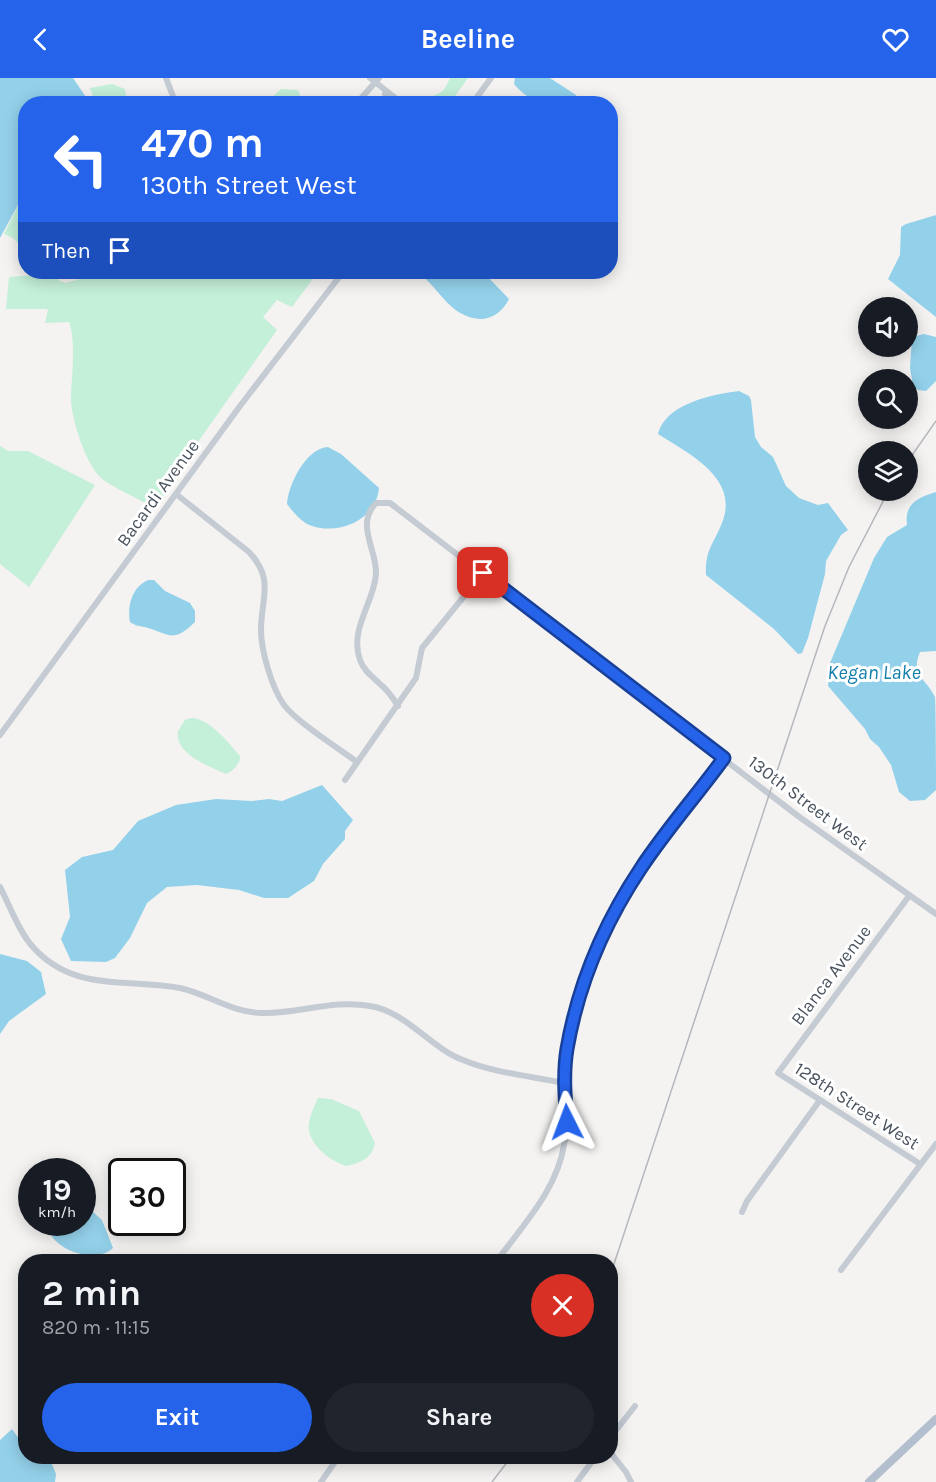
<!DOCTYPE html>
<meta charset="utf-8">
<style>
body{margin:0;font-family:Karla,sans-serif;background:#20242c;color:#f1f3f6;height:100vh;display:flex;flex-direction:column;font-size:22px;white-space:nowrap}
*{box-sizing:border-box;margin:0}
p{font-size:20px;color:#9ea1a6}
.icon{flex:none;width:33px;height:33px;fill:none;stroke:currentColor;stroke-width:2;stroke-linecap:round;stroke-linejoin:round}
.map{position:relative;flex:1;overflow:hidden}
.sheet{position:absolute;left:18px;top:1176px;width:600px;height:210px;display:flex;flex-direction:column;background:#171b24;border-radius:24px;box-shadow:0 3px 15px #0003}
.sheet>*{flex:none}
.guide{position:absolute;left:18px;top:18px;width:600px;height:183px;border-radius:24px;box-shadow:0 3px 15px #0003;background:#2563eb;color:#fff;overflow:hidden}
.tools{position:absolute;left:858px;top:219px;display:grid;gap:12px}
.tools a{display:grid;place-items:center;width:60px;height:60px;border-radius:50%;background:#171b24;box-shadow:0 3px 15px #0003;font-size:30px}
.speed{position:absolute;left:18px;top:1080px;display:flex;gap:12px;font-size:30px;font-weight:700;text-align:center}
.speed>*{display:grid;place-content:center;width:78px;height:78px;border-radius:50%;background:#171b24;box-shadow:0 3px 15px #0003;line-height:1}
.speed small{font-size:15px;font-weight:400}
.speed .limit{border:3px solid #111;border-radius:9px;background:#fff;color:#111}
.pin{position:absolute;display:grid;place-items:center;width:51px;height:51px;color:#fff;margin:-26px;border-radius:12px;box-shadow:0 3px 9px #0006}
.me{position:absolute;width:66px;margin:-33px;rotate:357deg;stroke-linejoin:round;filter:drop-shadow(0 0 4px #0008)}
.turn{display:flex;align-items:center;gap:21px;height:126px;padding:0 24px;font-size:27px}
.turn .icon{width:78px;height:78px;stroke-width:2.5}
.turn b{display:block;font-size:42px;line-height:51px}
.then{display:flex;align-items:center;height:57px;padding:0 24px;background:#0003;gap:12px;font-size:22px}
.round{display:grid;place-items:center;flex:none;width:63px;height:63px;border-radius:32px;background:#20242c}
.summary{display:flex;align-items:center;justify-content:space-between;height:102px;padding:0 24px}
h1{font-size:36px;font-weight:700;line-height:45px}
.action{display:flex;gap:12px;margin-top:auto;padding:12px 24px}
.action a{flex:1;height:69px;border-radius:36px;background:#2563eb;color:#fff;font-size:24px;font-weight:700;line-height:69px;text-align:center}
.action a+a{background:#20242c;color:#f1f3f6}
header{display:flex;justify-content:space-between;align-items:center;height:78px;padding:0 24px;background:#2563eb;color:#fff;font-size:27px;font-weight:700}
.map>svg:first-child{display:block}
.green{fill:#c4efd8}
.water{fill:#93d1ea}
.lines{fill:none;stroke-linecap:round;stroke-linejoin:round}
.minor{stroke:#c4cbd3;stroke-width:6}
.major{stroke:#b3bfcf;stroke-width:8}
.rail{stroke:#b5b7bc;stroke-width:1.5}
.route-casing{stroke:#184099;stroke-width:15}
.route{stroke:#2563eb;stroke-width:10}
.labels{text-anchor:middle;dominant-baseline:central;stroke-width:6;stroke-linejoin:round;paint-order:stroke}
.street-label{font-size:18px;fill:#4a545f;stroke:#fff}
.water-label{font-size:20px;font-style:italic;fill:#127fab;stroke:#fff}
</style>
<header><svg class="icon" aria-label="back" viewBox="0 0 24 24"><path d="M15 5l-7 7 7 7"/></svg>Beeline<svg class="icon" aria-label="heart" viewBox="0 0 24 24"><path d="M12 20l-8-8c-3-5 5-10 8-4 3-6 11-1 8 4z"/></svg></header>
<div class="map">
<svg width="936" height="1404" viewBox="0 0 936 1404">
<rect width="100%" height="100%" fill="#f4f3f2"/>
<g class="green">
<path d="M450 0H468L450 25H430L424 21C441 14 442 18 450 0Z"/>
<polygon points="112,6 125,11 127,25 95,25 90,10"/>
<polygon points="281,11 298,12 301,20 299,25 239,25 255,20 271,20"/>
<polygon points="25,114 25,173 13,160 4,156"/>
<path d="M36 194H57L58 202 65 205 88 199 98 194H273L284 198 286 194H318L292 229 277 222 263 239 277 252 171 402 157 431C143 423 109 408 100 399 85 384 70 338 71 317 72 296 76 263 69 244L45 245 48 231H6L9 199 36 197Z"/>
<polygon points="0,368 8,373 28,373 95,407 29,509 0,486"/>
<path d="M191 640C209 640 229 665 240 678 241 685 232 694 226 696 209 688 174 676 178 653L185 642Z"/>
<path d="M318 1020 331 1021 359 1033 375 1065C372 1081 360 1085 346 1088 331 1083 313 1070 309 1053 307 1043 314 1029 318 1020Z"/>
</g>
<g class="water">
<polygon points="0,0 73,0 90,25 26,26 25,114 0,160"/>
<path d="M515 0H550L576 17 578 21 576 25C548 26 534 29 514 6Z"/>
<polygon points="936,137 936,239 888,201 900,177 901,149 906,146"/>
<path d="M416 194H483L509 221C493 252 462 243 443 220 433 209 429 202 416 194Z"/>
<polygon points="924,256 936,259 936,303 926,313 918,312 913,308 910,290 912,259"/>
<path d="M739 313 749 318 751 322 755 359 761 369 773 379 786 408 799 420 818 427 828 425 848 452 841 457 826 483 825 496 808 560 802 575 798 576 774 551 706 497C705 472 713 467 722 445 740 400 689 376 658 356 665 326 713 316 739 313Z"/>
<path d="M328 369 341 376 379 410C376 442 340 457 312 448 302 445 293 434 287 426 288 407 306 370 328 369Z"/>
<path d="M936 414V573L920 574C910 598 926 600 935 619 936 628 936 697 936 712L925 722 910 723 899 714 891 687 879 669 870 661 865 651 828 608 830 585 874 480 887 459 907 447C904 426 918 419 936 414Z"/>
<path d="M148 502H154L165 513 190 525 195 533V544C173 565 171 557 148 550 141 548 135 548 130 544 127 528 132 509 148 502Z"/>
<polygon points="322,707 353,742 345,753 345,761 323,786 314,803 288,820 264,820 239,812 197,807 167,809 147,825 130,860 115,880 106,884 71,883 61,861 70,839 65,792 82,779 113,772 138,743 176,727 216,721 252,723 269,721 282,723"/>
<polygon points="0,876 27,883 41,894 46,916 9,943 0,956"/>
<path d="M83 1125 102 1142 113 1170C95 1188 46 1170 48 1145L82 1144Z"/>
<polygon points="12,1351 25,1369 26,1378 49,1379 56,1396 55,1404 0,1404 0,1362"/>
</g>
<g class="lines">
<g class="minor">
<polyline points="166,0 176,26"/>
<polyline points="370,0 403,26"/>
<polyline points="385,16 393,26"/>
<polyline points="356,26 379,0"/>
<polyline points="472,26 491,0"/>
<path d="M176 416 249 474C275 502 261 520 261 552 261 573 272 610 284 627 298 645 337 669 357 684"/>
<path d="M398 628C393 620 388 612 380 606 372 598 364 593 360 582 349 551 374 525 376 496 377 471 355 447 376 425H390L798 738 936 836"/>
<polyline points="0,657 240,328 343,194"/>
<polyline points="345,702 416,600 422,570 483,495"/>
<path d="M0 809C10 828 18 852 32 868 73 915 127 900 180 910 208 916 233 935 262 935 299 936 333 921 370 928 407 934 429 969 463 982 494 995 531 998 564 1005"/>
<polyline points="909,818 778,995 920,1086"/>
<polyline points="742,1134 747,1123 820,1022"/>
<path d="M496 1184C522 1148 557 1112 564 1067 568 1046 564 1025 564 1004 565 978 570 953 577 928 588 892 602 856 620 823 649 772 689 727 724 680"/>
<polyline points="841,1192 936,1066"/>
<polyline points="610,1360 635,1328"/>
<polyline points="610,1374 626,1394 631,1404"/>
<polyline points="321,1404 339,1378"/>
<polyline points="577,1404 596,1378"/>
</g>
<polyline class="major" points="869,1404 936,1341"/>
<g class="rail">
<polyline points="908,383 936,343"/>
<polyline points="610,1198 825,548 849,489 889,412"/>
<polyline points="492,1404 512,1378"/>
</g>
</g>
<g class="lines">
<g class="route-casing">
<path id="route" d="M483 495 724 680C697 717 666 752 641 790 605 844 578 907 567 971 563 995 565 1020 567 1044"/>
</g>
<use href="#route" class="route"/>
</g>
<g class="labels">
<g class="street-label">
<text transform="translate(158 415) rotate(-54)">Bacardi Avenue</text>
<text transform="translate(808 725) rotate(37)">130th Street West</text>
<text transform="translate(831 897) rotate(-53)">Blanca Avenue</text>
<text transform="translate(857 1028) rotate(33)">128th Street West</text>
</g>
<g class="water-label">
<text x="874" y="594">Kegan Lake</text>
</g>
</g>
</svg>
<div class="tools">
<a><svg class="icon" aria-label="sound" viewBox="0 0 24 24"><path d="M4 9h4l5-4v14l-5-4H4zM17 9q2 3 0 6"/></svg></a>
<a><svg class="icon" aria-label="search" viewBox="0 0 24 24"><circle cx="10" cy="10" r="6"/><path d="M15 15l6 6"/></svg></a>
<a><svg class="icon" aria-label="layers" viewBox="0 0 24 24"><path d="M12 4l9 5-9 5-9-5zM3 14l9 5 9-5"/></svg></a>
</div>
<div class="speed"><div>19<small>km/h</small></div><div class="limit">30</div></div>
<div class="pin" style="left:483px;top:495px;background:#d93025"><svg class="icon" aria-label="arrive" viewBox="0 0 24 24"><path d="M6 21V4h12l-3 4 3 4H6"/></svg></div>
<svg class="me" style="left:567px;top:1044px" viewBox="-20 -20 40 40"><path d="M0-17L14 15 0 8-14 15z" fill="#2563eb" stroke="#fff" stroke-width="4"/></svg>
<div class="guide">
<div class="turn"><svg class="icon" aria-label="left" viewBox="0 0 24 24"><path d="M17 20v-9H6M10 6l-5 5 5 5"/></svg><div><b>470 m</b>130th Street West</div></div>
<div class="then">Then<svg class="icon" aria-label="arrive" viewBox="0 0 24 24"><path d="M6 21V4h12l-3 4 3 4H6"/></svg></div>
</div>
<section class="sheet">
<div class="summary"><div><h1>2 min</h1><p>820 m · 11:15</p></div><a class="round" style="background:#d93025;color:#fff"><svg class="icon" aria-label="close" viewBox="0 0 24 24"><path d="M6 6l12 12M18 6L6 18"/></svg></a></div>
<div class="action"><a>Exit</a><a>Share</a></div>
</section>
</div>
